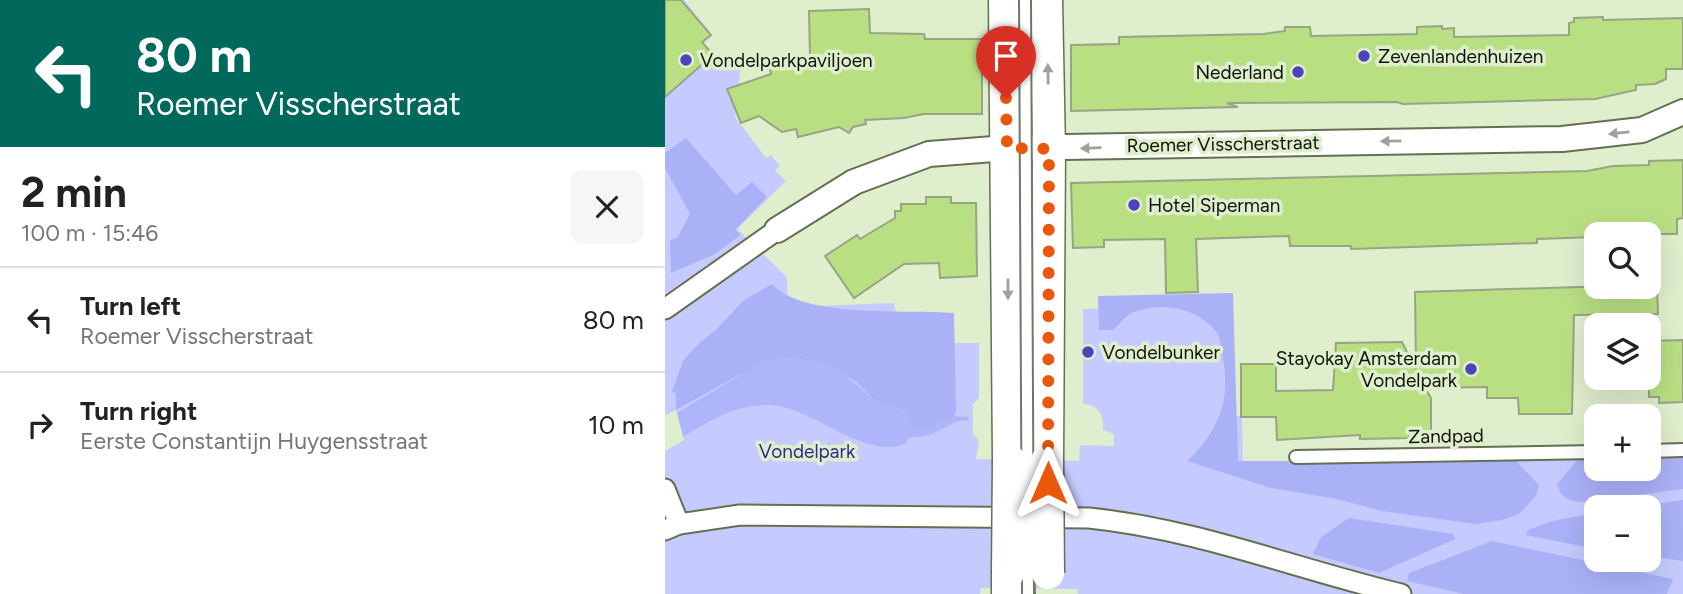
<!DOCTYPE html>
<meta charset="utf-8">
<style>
body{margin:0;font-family:Figtree,sans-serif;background:#f6f6f6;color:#222;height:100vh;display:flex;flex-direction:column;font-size:26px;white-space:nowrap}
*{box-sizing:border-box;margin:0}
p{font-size:23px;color:#767676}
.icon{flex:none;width:38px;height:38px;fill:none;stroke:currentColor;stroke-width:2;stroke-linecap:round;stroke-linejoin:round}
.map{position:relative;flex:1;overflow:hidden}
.side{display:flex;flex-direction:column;background:#fff;width:665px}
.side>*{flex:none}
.guide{background:#00695c;color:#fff;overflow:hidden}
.controls{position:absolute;left:919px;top:222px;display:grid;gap:14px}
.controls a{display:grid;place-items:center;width:77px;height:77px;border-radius:14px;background:#fff;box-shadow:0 7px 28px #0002;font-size:35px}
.pin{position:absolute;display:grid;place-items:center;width:60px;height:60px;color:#fff;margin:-72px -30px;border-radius:50% 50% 50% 0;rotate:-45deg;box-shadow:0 0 7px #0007}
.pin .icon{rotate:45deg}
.me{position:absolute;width:77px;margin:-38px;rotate:0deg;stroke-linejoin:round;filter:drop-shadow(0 0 5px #0008)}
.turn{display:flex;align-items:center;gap:24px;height:147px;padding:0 21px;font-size:32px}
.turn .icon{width:91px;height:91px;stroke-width:2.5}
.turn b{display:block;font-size:49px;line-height:60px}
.round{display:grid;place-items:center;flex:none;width:74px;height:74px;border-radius:14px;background:#f6f6f6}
.head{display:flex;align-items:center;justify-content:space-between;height:119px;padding:0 21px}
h1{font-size:42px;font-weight:700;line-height:52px}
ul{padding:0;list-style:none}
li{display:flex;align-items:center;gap:21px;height:105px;padding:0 21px;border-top:2px solid #e0e0e0}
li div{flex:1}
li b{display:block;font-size:26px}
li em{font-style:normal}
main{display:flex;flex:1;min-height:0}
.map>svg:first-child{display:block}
.green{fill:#c5cbfe;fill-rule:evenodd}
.forest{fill:#aab1f7}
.water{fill:#aeb5fb}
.pier{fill:#dfeecd}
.building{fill:#b9df83;stroke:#97a585;stroke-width:2}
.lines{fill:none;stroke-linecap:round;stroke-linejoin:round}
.service-casing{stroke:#637052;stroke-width:16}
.pedestrian-casing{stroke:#637052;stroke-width:23}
.minor-casing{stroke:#637052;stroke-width:28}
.tertiary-casing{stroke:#637052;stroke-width:35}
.service{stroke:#fff;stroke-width:12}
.pedestrian{stroke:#fff;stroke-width:19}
.minor{stroke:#fff;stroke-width:24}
.tertiary{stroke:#fff;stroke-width:32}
.tram{stroke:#6e7863;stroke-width:2}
.service-bridge-casing{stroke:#637052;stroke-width:16;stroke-linecap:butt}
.tertiary-bridge-casing{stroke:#637052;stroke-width:35;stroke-linecap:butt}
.service-bridge{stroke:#fff;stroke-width:12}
.tertiary-bridge{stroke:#fff;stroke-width:32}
.oneway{fill:#9fa19d}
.route{stroke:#ea580c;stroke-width:12;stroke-dasharray:0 21.6}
.poi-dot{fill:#4b44bb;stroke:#dfeecd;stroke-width:2.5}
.labels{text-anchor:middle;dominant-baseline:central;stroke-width:7;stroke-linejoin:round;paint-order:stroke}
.poi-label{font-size:19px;fill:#0f1409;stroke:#dfeecd;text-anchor:start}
.street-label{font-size:19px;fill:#0f1409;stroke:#dfeecd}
.park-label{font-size:19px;fill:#32288a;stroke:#dfeecd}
</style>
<main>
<section class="side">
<div class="guide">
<div class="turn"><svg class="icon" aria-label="left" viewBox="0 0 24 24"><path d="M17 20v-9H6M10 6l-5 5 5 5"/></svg><div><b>80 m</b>Roemer Visscherstraat</div></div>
</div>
<div class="head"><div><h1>2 min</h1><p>100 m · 15:46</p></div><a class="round"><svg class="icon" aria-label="close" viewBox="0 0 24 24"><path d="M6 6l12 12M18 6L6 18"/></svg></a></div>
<ul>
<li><svg class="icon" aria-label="left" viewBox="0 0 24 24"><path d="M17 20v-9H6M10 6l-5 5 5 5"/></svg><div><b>Turn left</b><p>Roemer Visscherstraat</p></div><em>80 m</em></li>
<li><svg class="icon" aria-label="right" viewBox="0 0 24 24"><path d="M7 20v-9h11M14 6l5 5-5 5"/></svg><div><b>Turn right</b><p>Eerste Constantijn Huygensstraat</p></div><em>10 m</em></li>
</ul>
</section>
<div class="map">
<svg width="1018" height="594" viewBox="0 0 1018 594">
<rect width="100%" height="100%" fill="#dfeecd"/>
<path class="green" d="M0 0H19L47 35 39 43 55 62 68 59 76 65 70 117 101 158 106 155 115 166 110 170 121 181 72 229 122 277 123 307 229 303 237 343H314V398L308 404V434L314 441 311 459 414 461 415 445 449 446V434L438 430C439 415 434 405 418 404V309L549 303 568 416H577L578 465 931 457V469H984V457L1018 456V594H413L412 589 316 588 315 594H0ZM931 508H984V560H931Z"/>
<g class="forest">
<polygon points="21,138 71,195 87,182 102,197 70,230 75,234 73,237 48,255 6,273 5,240 12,238 25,214 0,168 0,153"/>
<path d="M107 284C138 319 243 309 289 313L291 412 289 416 258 431 248 427 241 412 210 400 190 381 155 362 116 357 74 375 11 410V393L7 392 18 361 30 347 52 329 79 300Z"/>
<path d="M568 293 573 461H851L874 485 871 496 854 514 837 520 811 524 717 511 672 499 606 488 522 461C553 432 566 402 558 359 556 352 556 339 552 333 533 307 497 302 468 312 461 315 454 325 448 330H434L433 296Z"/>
<path d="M984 457H1018V489L916 502C903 501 895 497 892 484L914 458H931V469H984Z"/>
<polygon points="1018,500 1018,561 984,556 984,508 970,507"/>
<polygon points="931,513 931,549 861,535 863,530 887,521"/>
<polygon points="684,518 788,534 790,539 714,573 648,554 656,537"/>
<polygon points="827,541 1008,579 1002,594 799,594 742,581 744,573"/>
</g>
<path class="water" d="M116 357 155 362 174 370 210 400 242 412 248 426 258 431 289 416 304 417 303 420 293 421 265 435 244 438 240 444C196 460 147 405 103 405 70 405 44 421 18 437L0 420 99 361Z"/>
<polygon class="pier" points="11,410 19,440 0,451 0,415"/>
<g class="building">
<polygon points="0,0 16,0 46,35 37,42 48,55 0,97"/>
<polygon points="204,9 205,33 259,34 260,39 317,39 317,114 259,114 239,118 200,120 201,124 188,127 184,133 174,127 133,137 131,129 117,132 94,116 76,123 62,89 106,74 104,64 145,56 144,11"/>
<polygon points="938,17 938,20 1018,18 1018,69 1001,69 1001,79 990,84 971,85 971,90 930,99 738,104 732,102 562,103 573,107 406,111 406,45 454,44 454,37 598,34 620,31 620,27 645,27 646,36 752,34 752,27 777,26 777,29 789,28 789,37 904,35 904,23 909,22 909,18"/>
<polygon points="1018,160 1018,218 1012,219 1012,234 931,234 931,237 872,239 872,243 686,249 686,246 625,246 624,236 531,239 533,292 501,293 500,239 439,240 439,247 408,248 406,183 922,171 948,166 984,165 984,161"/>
<polygon points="261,197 286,197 286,203 311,203 312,276 275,278 274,263 239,264 189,298 160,256 192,235 195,239 230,218 230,211 236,211 236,204 261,204"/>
<polygon points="914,287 992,287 993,314 909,315 907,414 854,414 853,398 822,398 822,387 760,388 766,398 766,434 744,435 744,438 695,439 695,435 612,440 611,417 576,417 576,364 611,364 611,391 668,390 671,343 737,342 751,370 750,292"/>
<polygon points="1018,340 1018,402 994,403 994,397 984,397 984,341"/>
</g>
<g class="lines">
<g class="service-casing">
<g id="service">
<polyline points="360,0 363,460"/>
<polyline points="984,451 1018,450"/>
<polyline points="631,457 931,452"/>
<polyline points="362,573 363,594"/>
</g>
</g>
<g class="pedestrian-casing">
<g id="pedestrian">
<polyline points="0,309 112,230"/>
<polyline points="0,489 14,524"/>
<path d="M0 530 14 524 75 515 424 518C532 529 631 569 736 594"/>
</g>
</g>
<g class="minor-casing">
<polyline id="minor" points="112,230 189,182 264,154 342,148 897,139 977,130 1018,112"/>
</g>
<g class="tertiary-casing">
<g id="tertiary">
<polyline points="340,0 344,460"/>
<polyline points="381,0 384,149 382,461"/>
<polyline points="343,573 343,594"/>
</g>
</g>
<use href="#service" class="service"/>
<use href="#pedestrian" class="pedestrian"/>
<use href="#minor" class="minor"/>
<use href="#tertiary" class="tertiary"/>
<g class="tram">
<polyline points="354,0 357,594"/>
<polyline points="366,0 369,594"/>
</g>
<g class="service-bridge-casing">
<polyline id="service-bridge" points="362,573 363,460"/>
</g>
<g class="tertiary-bridge-casing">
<g id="tertiary-bridge">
<polyline points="382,461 383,573"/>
<polyline points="343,573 344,460"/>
</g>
</g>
<use href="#service-bridge" class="service-bridge"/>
<use href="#tertiary-bridge" class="tertiary-bridge"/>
</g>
<defs><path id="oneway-solid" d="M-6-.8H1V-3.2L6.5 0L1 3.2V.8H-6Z" transform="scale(1.75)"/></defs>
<g class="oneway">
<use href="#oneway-solid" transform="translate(383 74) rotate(-91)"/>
<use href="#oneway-solid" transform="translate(954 133) rotate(174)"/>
<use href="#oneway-solid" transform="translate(726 141) rotate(179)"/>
<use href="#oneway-solid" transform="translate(426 148) rotate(178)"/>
<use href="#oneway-solid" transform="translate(343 289) rotate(90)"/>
</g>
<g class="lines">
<polyline class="route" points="341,98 342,148 384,149 383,483"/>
</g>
<g class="poi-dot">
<circle cx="699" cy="56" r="7"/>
<circle cx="21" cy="60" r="7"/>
<circle cx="633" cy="72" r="7"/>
<circle cx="469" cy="205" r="7"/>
<circle cx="423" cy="352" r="7"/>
<circle cx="806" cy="369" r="7"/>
</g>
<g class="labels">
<g class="poi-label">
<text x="713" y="56">Zevenlandenhuizen</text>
<text x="35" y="60">Vondelparkpaviljoen</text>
<text x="619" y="72" text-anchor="end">Nederland</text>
<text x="483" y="205">Hotel Siperman</text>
<text x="437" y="352">Vondelbunker</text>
<text x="792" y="358" text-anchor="end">Stayokay Amsterdam<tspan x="792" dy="22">Vondelpark</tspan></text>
</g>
<g class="street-label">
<text transform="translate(558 144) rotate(-1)">Roemer Visscherstraat</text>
<text transform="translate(781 436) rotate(-1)">Zandpad</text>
</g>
<g class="park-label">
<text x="142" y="451">Vondelpark</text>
</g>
</g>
</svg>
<div class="controls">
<a><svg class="icon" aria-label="search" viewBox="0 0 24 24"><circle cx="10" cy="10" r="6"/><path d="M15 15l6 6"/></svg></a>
<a><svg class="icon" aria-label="layers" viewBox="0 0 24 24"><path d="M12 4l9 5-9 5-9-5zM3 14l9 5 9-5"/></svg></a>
<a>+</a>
<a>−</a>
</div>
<div class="pin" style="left:341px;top:98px;background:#d93025"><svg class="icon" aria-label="arrive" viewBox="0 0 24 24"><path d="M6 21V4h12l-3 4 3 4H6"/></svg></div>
<svg class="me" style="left:383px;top:483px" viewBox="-20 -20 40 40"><path d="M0-17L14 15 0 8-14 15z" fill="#ea580c" stroke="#fff" stroke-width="4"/></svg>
</div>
</main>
